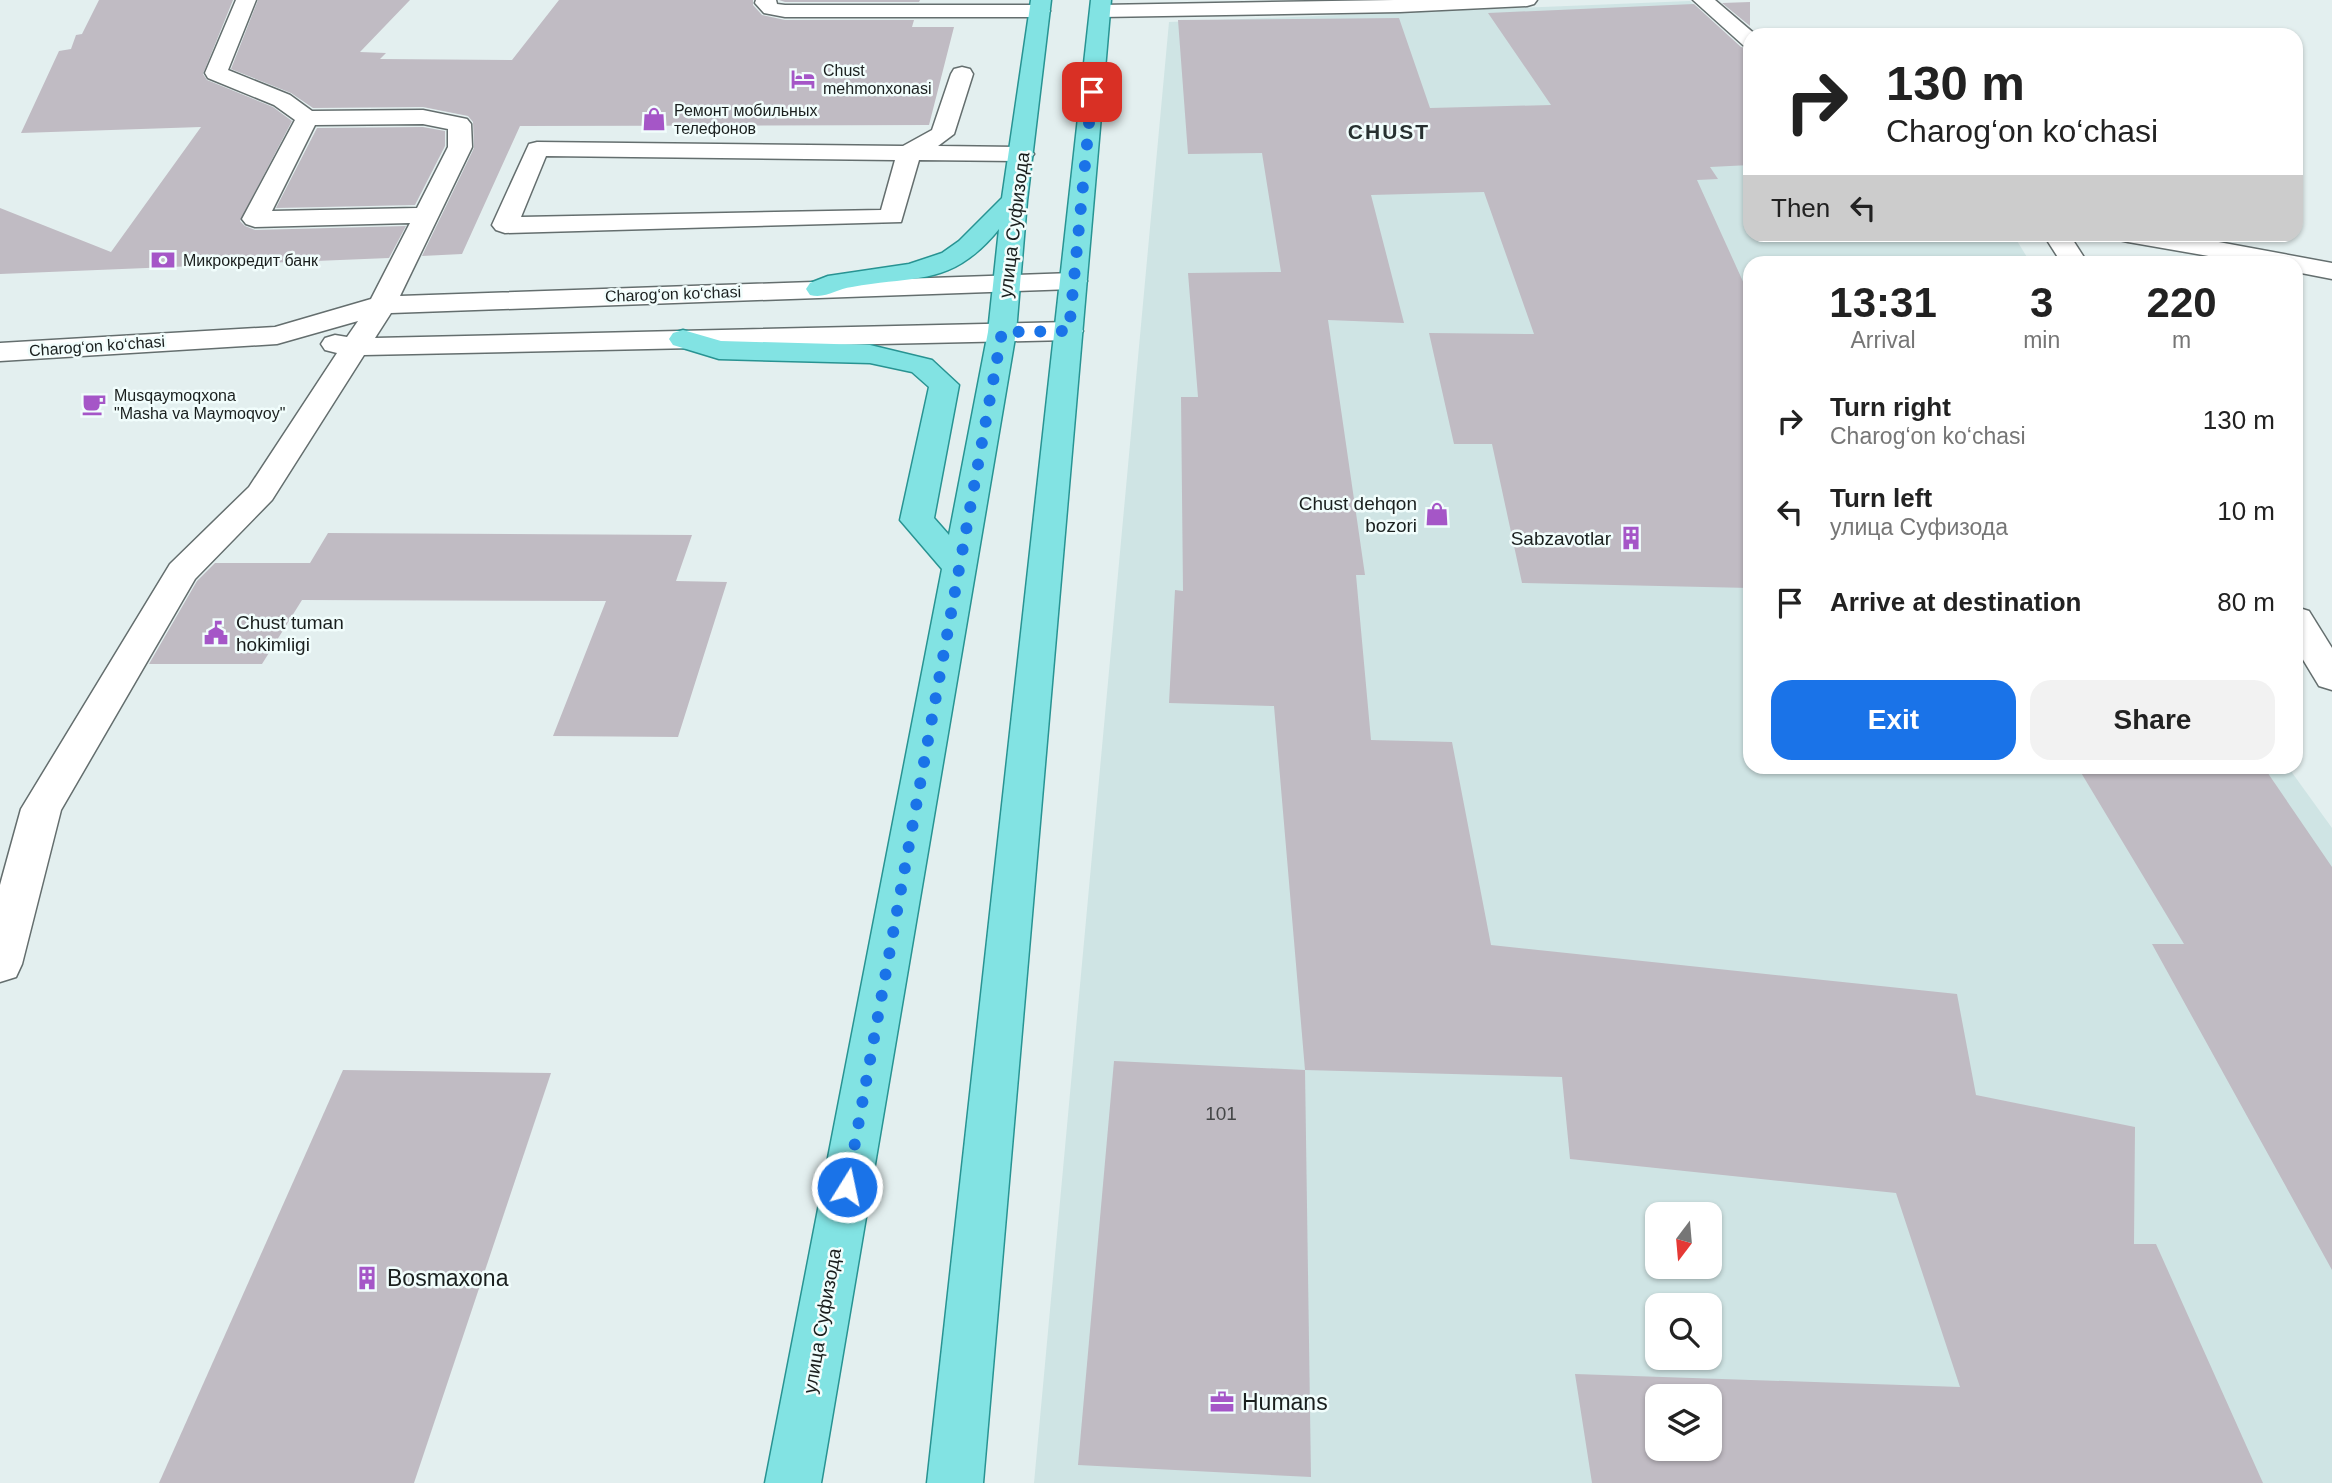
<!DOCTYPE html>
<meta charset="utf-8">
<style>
body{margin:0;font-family:Helvetica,sans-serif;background:#f2f2f2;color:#222;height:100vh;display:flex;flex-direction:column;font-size:26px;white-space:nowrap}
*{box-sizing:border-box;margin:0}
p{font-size:23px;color:#767676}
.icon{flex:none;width:38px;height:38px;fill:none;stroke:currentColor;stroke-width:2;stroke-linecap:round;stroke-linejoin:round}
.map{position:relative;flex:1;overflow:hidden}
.sheet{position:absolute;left:1743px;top:256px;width:560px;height:518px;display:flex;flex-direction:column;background:#fff;border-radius:21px;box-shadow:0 2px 5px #0004}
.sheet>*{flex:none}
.banner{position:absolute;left:1743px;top:28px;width:560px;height:214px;border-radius:21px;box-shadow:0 2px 5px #0004;background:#fff;color:#222;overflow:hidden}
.needle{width:46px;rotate:196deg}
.fabs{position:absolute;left:1645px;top:1202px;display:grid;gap:14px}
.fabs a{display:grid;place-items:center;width:77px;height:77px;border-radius:14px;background:#fff;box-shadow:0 2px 5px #0004;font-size:35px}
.pin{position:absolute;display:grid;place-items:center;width:60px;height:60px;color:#fff;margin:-30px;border-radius:14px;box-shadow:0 4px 10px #0006}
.me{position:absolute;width:77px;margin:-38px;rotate:10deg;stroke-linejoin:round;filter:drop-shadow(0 0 5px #0008)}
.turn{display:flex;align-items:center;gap:24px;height:147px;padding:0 28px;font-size:32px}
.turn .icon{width:91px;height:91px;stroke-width:2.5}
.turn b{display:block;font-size:49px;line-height:60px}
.then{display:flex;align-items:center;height:66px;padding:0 28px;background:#0003;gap:14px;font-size:26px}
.eta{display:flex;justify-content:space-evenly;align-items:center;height:119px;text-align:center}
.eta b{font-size:42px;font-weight:700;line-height:49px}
.action{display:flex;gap:14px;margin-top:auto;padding:14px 28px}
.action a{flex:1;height:80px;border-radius:21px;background:#1a73e8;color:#fff;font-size:28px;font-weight:700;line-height:80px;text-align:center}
.action a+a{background:#f2f2f2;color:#222}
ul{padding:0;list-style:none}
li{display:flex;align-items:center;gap:21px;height:91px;padding:0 28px}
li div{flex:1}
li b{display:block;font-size:26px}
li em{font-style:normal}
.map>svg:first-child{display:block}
.built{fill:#cfe4e4;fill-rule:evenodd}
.building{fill:#c0bbc3;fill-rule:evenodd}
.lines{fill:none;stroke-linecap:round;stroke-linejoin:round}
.minor-casing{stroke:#646e6e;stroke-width:3}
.major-casing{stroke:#289392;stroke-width:3}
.minor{fill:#fff;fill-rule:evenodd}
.major{fill:#82e3e3;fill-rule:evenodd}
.route{stroke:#1a73e8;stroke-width:12;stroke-dasharray:0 21.6}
.labels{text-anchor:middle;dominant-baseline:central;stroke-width:5;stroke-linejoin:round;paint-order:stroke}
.far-poi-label{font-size:16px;fill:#1a1f1e;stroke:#f1fdfc;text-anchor:start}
.far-street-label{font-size:16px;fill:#1a1f1e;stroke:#f1fdfc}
.street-label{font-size:19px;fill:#1a1f1e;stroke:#f1fdfc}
.poi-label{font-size:19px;fill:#1a1f1e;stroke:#f1fdfc;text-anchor:end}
.near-number-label{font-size:19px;fill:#444647}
.far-district-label{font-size:21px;font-weight:bold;letter-spacing:2px;fill:#273030;stroke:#f1fdfc}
.near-poi-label{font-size:23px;fill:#1a1f1e;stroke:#f1fdfc;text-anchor:start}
</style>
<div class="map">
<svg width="2332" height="1483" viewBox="0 0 2332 1483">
<rect width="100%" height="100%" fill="#e3efef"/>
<path class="built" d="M1690 1 1750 60V234L2010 235 2014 236 2030 262H1750V766L2288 767 2332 828V1483H1034L1169 22ZM1657 1214H1710V1267H1657ZM1657 1306H1710V1358H1657ZM1657 1396H1710V1449H1657Z"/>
<g class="building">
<polygon points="99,0 233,0 203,74 207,80 273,107 292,121 240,221 245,226 255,230 406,226 389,258 0,274 0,208 111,252 201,127 21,133 59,51 71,49 76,35 82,34"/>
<polygon points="258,0 410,0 360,52 386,53 380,59 512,60 559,0 753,0 753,5 762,15 785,20 914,20 912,27 954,27 929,125 520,126 462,254 422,256 474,148 473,122 468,116 423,107 313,108 291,93 231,69"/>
<polygon points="779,0 920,0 919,2 785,2"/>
<polygon points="1750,2 1750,26 1722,3"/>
<path d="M1694 4 1741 47 1750 49V165L1710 167 1718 179 1697 180 1750 297V588L1522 583 1492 444H1454L1429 333 1534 334 1484 192 1371 195 1404 323 1328 320 1365 575H1356L1371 740 1452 742 1491 945 1957 994 1976 1095 2135 1127 2134 1244H2156L2263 1483H1592L1575 1374 1960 1387 1896 1193 1570 1159 1562 1077 1305 1070 1274 706 1169 703 1175 590 1183 591 1181 397H1198L1188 273 1281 272 1262 153 1188 154 1178 20 1399 18 1430 108 1551 105 1488 13ZM1657 1396H1710V1449H1657Z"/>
<polygon points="423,127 445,131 445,146 415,205 276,208 317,128"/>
<polygon points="328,533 692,535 676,581 727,582 678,737 553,736 606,601 302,600 262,664 149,664 197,581 215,563 310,563"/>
<polygon points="2077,766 2263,766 2332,867 2332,1270 2152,944 2184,944"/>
<polygon points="1114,1061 1305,1070 1311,1477 1078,1465"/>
<polygon points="343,1070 551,1073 414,1483 159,1483"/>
</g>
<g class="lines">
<g class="minor-casing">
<g id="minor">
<path d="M236 0H256L228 70 290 95 312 111 423 110 467 119 471 124 472 147 400 296 1073 273 1083 275 1087 281 1083 287 1073 289 391 313 375 338 1069 322 1079 325 1083 331 1079 337 1069 340 364 355 272 500 195 579 61 810 22 964 16 977 0 982V885L21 809 170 564 249 487 337 353 325 350 321 344 325 338 335 335 347 337 358 321 277 344 0 361V343L275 327 371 299 410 223 255 227 246 224 242 219 295 120 274 105 208 78 205 73ZM423 124 448 129V147L417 208 272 211 315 125Z"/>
<polygon points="756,0 776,0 777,4 785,5 1040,5 1047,7 1050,11 1047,15 1040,17 785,17 764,13 755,3"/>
<polygon points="1394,0 1537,0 1534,4 1527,6 1400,12 1101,17 1094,15 1091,11 1094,7 1101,5"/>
<polygon points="1693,0 1715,0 1756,35 1750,35 1750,47 1743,45"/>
<path d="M962 67 970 69 973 74 954 134 938 146 1022 147 1030 149 1034 154 1030 159 1022 161 919 160 901 222 505 233 496 230 492 225 529 144 537 142 903 146 932 130 951 74 954 69ZM546 156 895 160 881 210 521 217Z"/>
<polygon points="2043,234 2069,234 2087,262 2061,262"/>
<polygon points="2115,234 2175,234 2332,263 2332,279 2296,272 2296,262 2243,262 2128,242 2119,240"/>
<polygon points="2296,607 2309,611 2332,648 2332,690 2319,686 2296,648"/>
</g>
</g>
<g class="major-casing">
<g id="major">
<path d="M1031 0H1051L1027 201 1016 332 821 1483H765L942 569 900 520 929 387 912 372 870 363 719 359 673 345 669 339 673 333 683 330 721 341 870 345 932 360 959 385 934 518 949 535 988 332 999 229C952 287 917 275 852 287 836 289 826 299 810 295L806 289 810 283 828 276 909 264 942 253 959 241 1002 198Z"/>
<polygon points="1091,0 1111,0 983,1483 927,1483"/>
</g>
</g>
<use href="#minor" class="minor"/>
<use href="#major" class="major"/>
</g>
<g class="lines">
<polyline class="route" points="847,1187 1002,332 1069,331 1092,92"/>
</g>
<defs>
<g id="hotel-bare" transform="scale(1.89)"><path d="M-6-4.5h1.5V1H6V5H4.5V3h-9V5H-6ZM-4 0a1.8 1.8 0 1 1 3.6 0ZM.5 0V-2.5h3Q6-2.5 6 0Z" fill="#a556c7" stroke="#f1fdfc" stroke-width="2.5" paint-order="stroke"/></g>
<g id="shop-bare" transform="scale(1.89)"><path d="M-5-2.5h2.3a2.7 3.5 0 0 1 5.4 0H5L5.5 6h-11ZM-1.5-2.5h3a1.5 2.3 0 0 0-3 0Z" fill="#a556c7" stroke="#f1fdfc" stroke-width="2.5" paint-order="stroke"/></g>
<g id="bank-bare" transform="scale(1.89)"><path d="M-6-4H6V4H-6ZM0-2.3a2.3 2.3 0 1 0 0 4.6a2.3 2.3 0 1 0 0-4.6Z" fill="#a556c7" stroke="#f1fdfc" stroke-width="2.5" paint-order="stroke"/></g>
<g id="cafe-bare" transform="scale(1.89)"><path d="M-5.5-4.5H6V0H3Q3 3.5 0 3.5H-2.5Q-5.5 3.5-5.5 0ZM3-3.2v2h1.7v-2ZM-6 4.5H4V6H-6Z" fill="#a556c7" stroke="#f1fdfc" stroke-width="2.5" paint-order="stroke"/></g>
<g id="building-bare" transform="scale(1.89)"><path d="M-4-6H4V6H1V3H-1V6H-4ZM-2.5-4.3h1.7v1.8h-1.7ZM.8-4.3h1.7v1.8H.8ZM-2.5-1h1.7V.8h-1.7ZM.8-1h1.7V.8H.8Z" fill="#a556c7" stroke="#f1fdfc" stroke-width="2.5" paint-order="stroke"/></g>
<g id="civic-bare" transform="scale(1.89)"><path d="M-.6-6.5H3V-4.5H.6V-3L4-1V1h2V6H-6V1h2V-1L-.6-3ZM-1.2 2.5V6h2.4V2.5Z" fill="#a556c7" stroke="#f1fdfc" stroke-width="2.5" paint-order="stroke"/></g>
<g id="office-bare" transform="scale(1.89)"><path d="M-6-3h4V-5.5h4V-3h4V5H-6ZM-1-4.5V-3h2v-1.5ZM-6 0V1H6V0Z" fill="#a556c7" stroke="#f1fdfc" stroke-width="2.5" paint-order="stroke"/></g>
</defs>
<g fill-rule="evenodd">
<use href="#hotel-bare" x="803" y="79"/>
<use href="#shop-bare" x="654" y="119"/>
<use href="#bank-bare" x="163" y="260"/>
<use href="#cafe-bare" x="94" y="404"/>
<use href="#shop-bare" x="1437" y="514"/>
<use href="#building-bare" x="1631" y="538"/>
<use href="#civic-bare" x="216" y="633"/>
<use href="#building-bare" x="367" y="1278"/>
<use href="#office-bare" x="1222" y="1402"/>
</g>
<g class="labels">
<g class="far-poi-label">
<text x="823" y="70">Chust<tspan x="823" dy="18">mehmonxonasi</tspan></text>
<text x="674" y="110">Ремонт мобильных<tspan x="674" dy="18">телефонов</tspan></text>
<text x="183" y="260">Микрокредит банк</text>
<text x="114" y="395">Musqaymoqxona<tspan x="114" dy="18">"Masha va Maymoqvoy"</tspan></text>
</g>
<g class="far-street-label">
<text transform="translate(673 294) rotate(-2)">Charog‘on ko‘chasi</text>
<text transform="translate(97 346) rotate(-4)">Charog‘on ko‘chasi</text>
</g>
<g class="street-label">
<text transform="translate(1014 225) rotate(-83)">улица Суфизода</text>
<text transform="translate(822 1321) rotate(-80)">улица Суфизода</text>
</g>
<g class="poi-label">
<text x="1417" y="503">Chust dehqon<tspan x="1417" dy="22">bozori</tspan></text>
<text x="1611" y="538">Sabzavotlar</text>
<text x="236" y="622" text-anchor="start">Chust tuman<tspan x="236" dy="22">hokimligi</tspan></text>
</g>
<g class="near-number-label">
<text x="1221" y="1113">101</text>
</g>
<g class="far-district-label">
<text x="1389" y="131">CHUST</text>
</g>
<g class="near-poi-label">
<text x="387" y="1278">Bosmaxona</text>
<text x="1242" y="1402">Humans</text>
</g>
</g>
</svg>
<div class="fabs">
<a><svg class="needle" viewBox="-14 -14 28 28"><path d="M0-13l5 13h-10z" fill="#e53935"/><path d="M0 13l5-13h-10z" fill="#767676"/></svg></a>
<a><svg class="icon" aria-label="search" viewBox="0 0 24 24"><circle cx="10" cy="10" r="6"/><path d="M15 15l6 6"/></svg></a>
<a><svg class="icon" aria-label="layers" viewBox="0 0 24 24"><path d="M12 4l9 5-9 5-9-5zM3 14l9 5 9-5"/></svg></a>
</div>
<div class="pin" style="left:1092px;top:92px;background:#d93025"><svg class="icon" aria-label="arrive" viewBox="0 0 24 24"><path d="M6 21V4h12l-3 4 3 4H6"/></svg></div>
<svg class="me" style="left:847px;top:1187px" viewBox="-20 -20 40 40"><circle r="17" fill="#1a73e8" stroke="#fff" stroke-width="3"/><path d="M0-11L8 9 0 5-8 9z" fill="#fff"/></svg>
<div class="banner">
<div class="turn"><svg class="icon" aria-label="right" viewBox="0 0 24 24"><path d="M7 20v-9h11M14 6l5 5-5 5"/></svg><div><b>130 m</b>Charog‘on ko‘chasi</div></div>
<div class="then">Then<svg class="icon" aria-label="left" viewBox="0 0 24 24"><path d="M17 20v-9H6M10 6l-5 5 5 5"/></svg></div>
</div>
<section class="sheet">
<div class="eta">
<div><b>13:31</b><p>Arrival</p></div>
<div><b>3</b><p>min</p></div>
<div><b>220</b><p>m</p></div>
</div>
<ul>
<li><svg class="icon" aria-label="right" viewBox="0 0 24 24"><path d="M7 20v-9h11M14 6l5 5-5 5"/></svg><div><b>Turn right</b><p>Charog‘on ko‘chasi</p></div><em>130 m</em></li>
<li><svg class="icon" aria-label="left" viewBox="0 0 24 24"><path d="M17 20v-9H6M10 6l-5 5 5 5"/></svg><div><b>Turn left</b><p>улица Суфизода</p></div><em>10 m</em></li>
<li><svg class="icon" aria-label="arrive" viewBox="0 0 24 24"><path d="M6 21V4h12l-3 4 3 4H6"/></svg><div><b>Arrive at destination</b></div><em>80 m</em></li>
</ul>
<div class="action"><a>Exit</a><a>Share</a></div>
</section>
</div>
